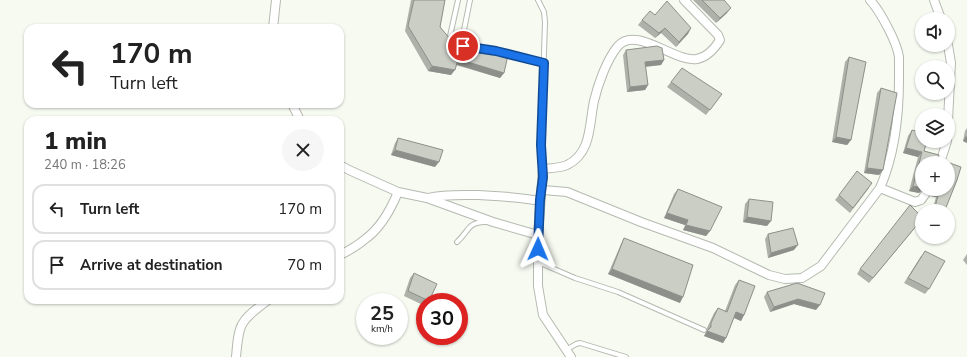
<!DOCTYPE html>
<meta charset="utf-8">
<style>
body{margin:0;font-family:"Nunito Sans",sans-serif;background:#f6f6f6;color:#222;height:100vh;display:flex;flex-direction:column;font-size:15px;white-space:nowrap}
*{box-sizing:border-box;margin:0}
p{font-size:13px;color:#767676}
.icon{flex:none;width:22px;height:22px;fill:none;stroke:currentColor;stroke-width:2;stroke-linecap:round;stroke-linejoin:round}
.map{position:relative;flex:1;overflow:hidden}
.side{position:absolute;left:24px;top:116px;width:320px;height:188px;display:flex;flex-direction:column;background:#fff;border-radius:12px;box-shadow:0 1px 3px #0004}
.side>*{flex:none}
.guide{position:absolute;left:24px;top:24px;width:320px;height:84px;border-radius:12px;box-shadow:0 1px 3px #0004;background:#fff;color:#222;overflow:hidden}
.tools{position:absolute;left:915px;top:12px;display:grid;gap:8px}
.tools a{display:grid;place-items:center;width:40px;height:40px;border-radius:50%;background:#fff;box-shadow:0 1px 3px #0004;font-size:20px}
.speed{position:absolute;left:356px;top:293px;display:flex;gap:8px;font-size:20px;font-weight:700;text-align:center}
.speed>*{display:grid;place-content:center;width:52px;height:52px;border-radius:50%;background:#fff;box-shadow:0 1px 3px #0004;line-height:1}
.speed small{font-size:10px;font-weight:400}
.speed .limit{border:6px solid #d22;background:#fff;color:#111}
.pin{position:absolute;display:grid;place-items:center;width:34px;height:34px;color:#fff;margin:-17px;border:2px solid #fff;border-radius:50%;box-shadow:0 1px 4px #0007}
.me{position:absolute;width:44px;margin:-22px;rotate:1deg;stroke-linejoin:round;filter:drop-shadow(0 0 3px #0008)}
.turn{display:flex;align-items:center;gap:14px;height:84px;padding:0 20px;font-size:18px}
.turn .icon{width:52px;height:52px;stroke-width:2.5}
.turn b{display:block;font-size:28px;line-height:34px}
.round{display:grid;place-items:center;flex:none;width:42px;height:42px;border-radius:21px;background:#f6f6f6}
.headline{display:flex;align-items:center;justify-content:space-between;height:68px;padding:0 20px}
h1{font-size:24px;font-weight:800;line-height:30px}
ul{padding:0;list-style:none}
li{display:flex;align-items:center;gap:12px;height:50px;margin:0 8px 6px;padding:0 12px;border:2px solid #e0e0e0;border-radius:12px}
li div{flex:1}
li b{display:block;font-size:15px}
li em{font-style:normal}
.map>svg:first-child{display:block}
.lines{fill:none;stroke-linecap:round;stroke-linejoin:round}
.lane-casing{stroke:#b5bab1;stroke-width:6}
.street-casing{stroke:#b5bab1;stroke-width:10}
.lane{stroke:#fff;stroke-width:4}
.street{stroke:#fff;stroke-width:8}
.wall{fill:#aeb1a9}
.shaded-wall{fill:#8d908a}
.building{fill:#cacec5;stroke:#8d908a}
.route-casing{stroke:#114b97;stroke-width:10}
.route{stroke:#1a73e8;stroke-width:7}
</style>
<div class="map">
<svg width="967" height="357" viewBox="0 0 967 357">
<rect width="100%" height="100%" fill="#f6faf1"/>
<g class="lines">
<g class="lane-casing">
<g id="lane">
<polyline points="458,0 450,36 455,43 463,46"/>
<polyline points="470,0 464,30 463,46 496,51 544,63"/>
<polyline points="538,0 544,12 545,22 541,145 543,169"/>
<path d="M457 242C468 233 467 222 485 222"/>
<polyline points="538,262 575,278 618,292 704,330"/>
<polyline points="566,350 576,344 580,343 626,357"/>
</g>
</g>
<g class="street-casing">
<g id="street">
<polyline points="934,0 941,19"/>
<polyline points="273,28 276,0"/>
<polyline points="948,45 951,63 948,120"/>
<polyline points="292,104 300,120"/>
<polyline points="940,163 947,141"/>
<polyline points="340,165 349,170 398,192 427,198 493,222 538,235"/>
<polyline points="880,188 915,202 921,200 929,189"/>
<path d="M543 190 567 192 641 222 713 248 769 275 785 279 802 278 821 266 880 188C895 154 899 116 899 79 899 72 899 64 899 57 897 42 880 11 870 0"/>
<path d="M428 198C444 194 461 195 478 195 499 196 519 197 540 201"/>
<path d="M340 255C348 251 357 246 364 240 380 229 391 209 398 192"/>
<path d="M236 357C239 321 240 322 268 300"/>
<path d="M571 357 543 315 538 286V235L543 169C551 168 560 168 567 165 592 153 589 124 594 101 598 84 607 59 618 46 636 25 675 63 697 59 707 57 715 48 720 40L718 35 684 0"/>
</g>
</g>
<use href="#lane" class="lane"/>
<use href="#street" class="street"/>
</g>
<g class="wall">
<polygon points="411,0 445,0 440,27 456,46 504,73 500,78 456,65 451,75 428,71 405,31"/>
<polygon points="693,0 724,0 727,13 716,23"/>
<polygon points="655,15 691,28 676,47 661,33 655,38 638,25 642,20"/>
<polygon points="626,50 664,60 661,65 645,67 648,85 645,90 627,92 623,55"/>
<polygon points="849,57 851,140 847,145 832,142 845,62"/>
<polygon points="671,82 722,94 706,115 667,87"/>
<polygon points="881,88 883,170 879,175 864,173 877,93"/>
<polygon points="967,128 967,143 963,141 965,131"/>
<polygon points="912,130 922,133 922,141 927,141 924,151 939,155 938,159 942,163 947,162 961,167 957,180 944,211 932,211 936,197 931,196 934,190 934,189 948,189 948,163 922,163 922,189 923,189 919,193 909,191 918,157 903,153 908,136"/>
<polygon points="398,138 435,167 391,155 395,143"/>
<polygon points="869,188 850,213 835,200 839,195"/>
<polygon points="678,189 710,231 706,236 683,230 685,225 664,218 674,194"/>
<polygon points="749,199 767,226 743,222 745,204"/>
<polygon points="922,219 869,283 857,274 860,269"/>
<polygon points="768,234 794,250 768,258 765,239"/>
<polygon points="624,238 680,303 608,274 621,244"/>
<polygon points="967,254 967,265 963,260"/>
<polygon points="921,256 929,289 925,294 904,283"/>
<polygon points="414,273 429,301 428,302 425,302 425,306 404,296 410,278"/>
<polygon points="739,280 744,315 741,321 734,318 726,338 723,343 704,336 707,331 707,328 714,313 718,308 725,311 735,285"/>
<polygon points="767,292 816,310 794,304 770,312 764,297"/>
</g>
<g class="shaded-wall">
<polygon points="731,8 727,13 716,23 720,18"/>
<polygon points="665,28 661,33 655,38 659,33"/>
<polygon points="691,28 688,34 676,47 679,42"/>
<polygon points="458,59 504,73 500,78 455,64"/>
<polygon points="664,60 661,65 641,67 645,62"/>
<polygon points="432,66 455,70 451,75 428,71"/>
<polygon points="648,85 645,90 627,92 630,87"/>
<polygon points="966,136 967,137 967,143 963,141"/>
<polygon points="836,137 851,140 847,145 832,142"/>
<polygon points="906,148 922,152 918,157 903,153"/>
<polygon points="395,150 439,162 435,167 391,155"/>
<polygon points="867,168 883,170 879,175 864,173"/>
<polygon points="913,186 922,188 923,189 919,193 909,191"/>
<polygon points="934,191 939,192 936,197 931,196"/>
<polygon points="935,207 945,210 944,211 932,211"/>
<polygon points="667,213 688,220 685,225 664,218"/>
<polygon points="747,217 771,221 767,226 743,222"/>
<polygon points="922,219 919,223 869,283 873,278"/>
<polygon points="686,225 710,231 706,236 683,230"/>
<polygon points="798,245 794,250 768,258 771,253"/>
<polygon points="612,269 683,297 680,303 608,274"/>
<polygon points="798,299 820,305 816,310 794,304 770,312 774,307"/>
<polygon points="736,312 744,315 741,321 732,317"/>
<polygon points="707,331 726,338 723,343 704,336"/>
</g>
<g class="building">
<polygon points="414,0 445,0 440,27 456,46 508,55 504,73 458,59 455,70 432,66 408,26"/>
<polygon points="702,0 724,0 731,8 720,18"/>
<polygon points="667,1 691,28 679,42 665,28 659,33 642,20 650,11 655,15"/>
<polygon points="657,46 662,48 664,60 645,62 648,85 630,87 626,50"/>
<polygon points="849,57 866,62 851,140 836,137"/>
<polygon points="682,68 722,94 710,110 671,82"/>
<polygon points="881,88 897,93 883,170 867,168"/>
<polygon points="912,130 922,133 922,141 927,141 924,151 939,155 938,159 942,163 947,162 961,167 957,180 945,210 935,207 939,192 934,191 935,189 948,189 948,163 922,163 922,188 913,186 922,152 906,148"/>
<polygon points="398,138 443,150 439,162 395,150"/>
<polygon points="857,171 872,183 853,208 839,195"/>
<polygon points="678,189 722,207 710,231 686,225 688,220 667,213"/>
<polygon points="749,199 773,202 771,221 747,217"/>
<polygon points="910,205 922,217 922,219 873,278 860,269"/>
<polygon points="793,228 798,245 771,253 768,234"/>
<polygon points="624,238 693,265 683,297 612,269"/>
<polygon points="925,251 945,261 929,289 908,278"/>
<polygon points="414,273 437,284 429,301 408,291"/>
<polygon points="739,280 755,286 744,315 736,312 726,338 707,331 711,327 711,323 718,308 727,312"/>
<polygon points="797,283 825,293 820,305 798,299 774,307 767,292"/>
</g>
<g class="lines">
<g class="route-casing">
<polyline id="route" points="463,46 496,51 544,63 541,145 543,177 540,200 538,249"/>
</g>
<use href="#route" class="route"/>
</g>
</svg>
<div class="tools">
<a><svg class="icon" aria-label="sound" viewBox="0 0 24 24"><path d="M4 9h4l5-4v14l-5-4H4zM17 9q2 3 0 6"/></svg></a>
<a><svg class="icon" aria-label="search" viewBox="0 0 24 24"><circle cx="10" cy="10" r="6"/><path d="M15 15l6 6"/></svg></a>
<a><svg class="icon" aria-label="layers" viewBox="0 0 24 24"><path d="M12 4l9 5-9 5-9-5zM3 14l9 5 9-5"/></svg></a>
<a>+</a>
<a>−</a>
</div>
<div class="speed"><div>25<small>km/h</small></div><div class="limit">30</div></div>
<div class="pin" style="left:463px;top:46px;background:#d93025"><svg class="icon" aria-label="arrive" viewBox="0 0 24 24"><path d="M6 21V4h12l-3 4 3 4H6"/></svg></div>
<svg class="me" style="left:538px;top:249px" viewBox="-20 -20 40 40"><path d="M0-17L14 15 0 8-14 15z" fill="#1a73e8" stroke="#fff" stroke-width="4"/></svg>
<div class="guide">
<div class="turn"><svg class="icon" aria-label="left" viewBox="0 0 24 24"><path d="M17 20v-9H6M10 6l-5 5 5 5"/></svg><div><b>170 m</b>Turn left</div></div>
</div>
<section class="side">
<div class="headline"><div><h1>1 min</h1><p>240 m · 18:26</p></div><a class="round"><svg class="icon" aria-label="close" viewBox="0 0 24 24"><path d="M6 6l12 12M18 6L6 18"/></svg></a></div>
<ul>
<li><svg class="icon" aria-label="left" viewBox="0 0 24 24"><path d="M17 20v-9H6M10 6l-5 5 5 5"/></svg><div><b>Turn left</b></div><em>170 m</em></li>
<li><svg class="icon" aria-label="arrive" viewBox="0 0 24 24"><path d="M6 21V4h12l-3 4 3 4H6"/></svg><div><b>Arrive at destination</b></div><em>70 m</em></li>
</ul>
</section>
</div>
